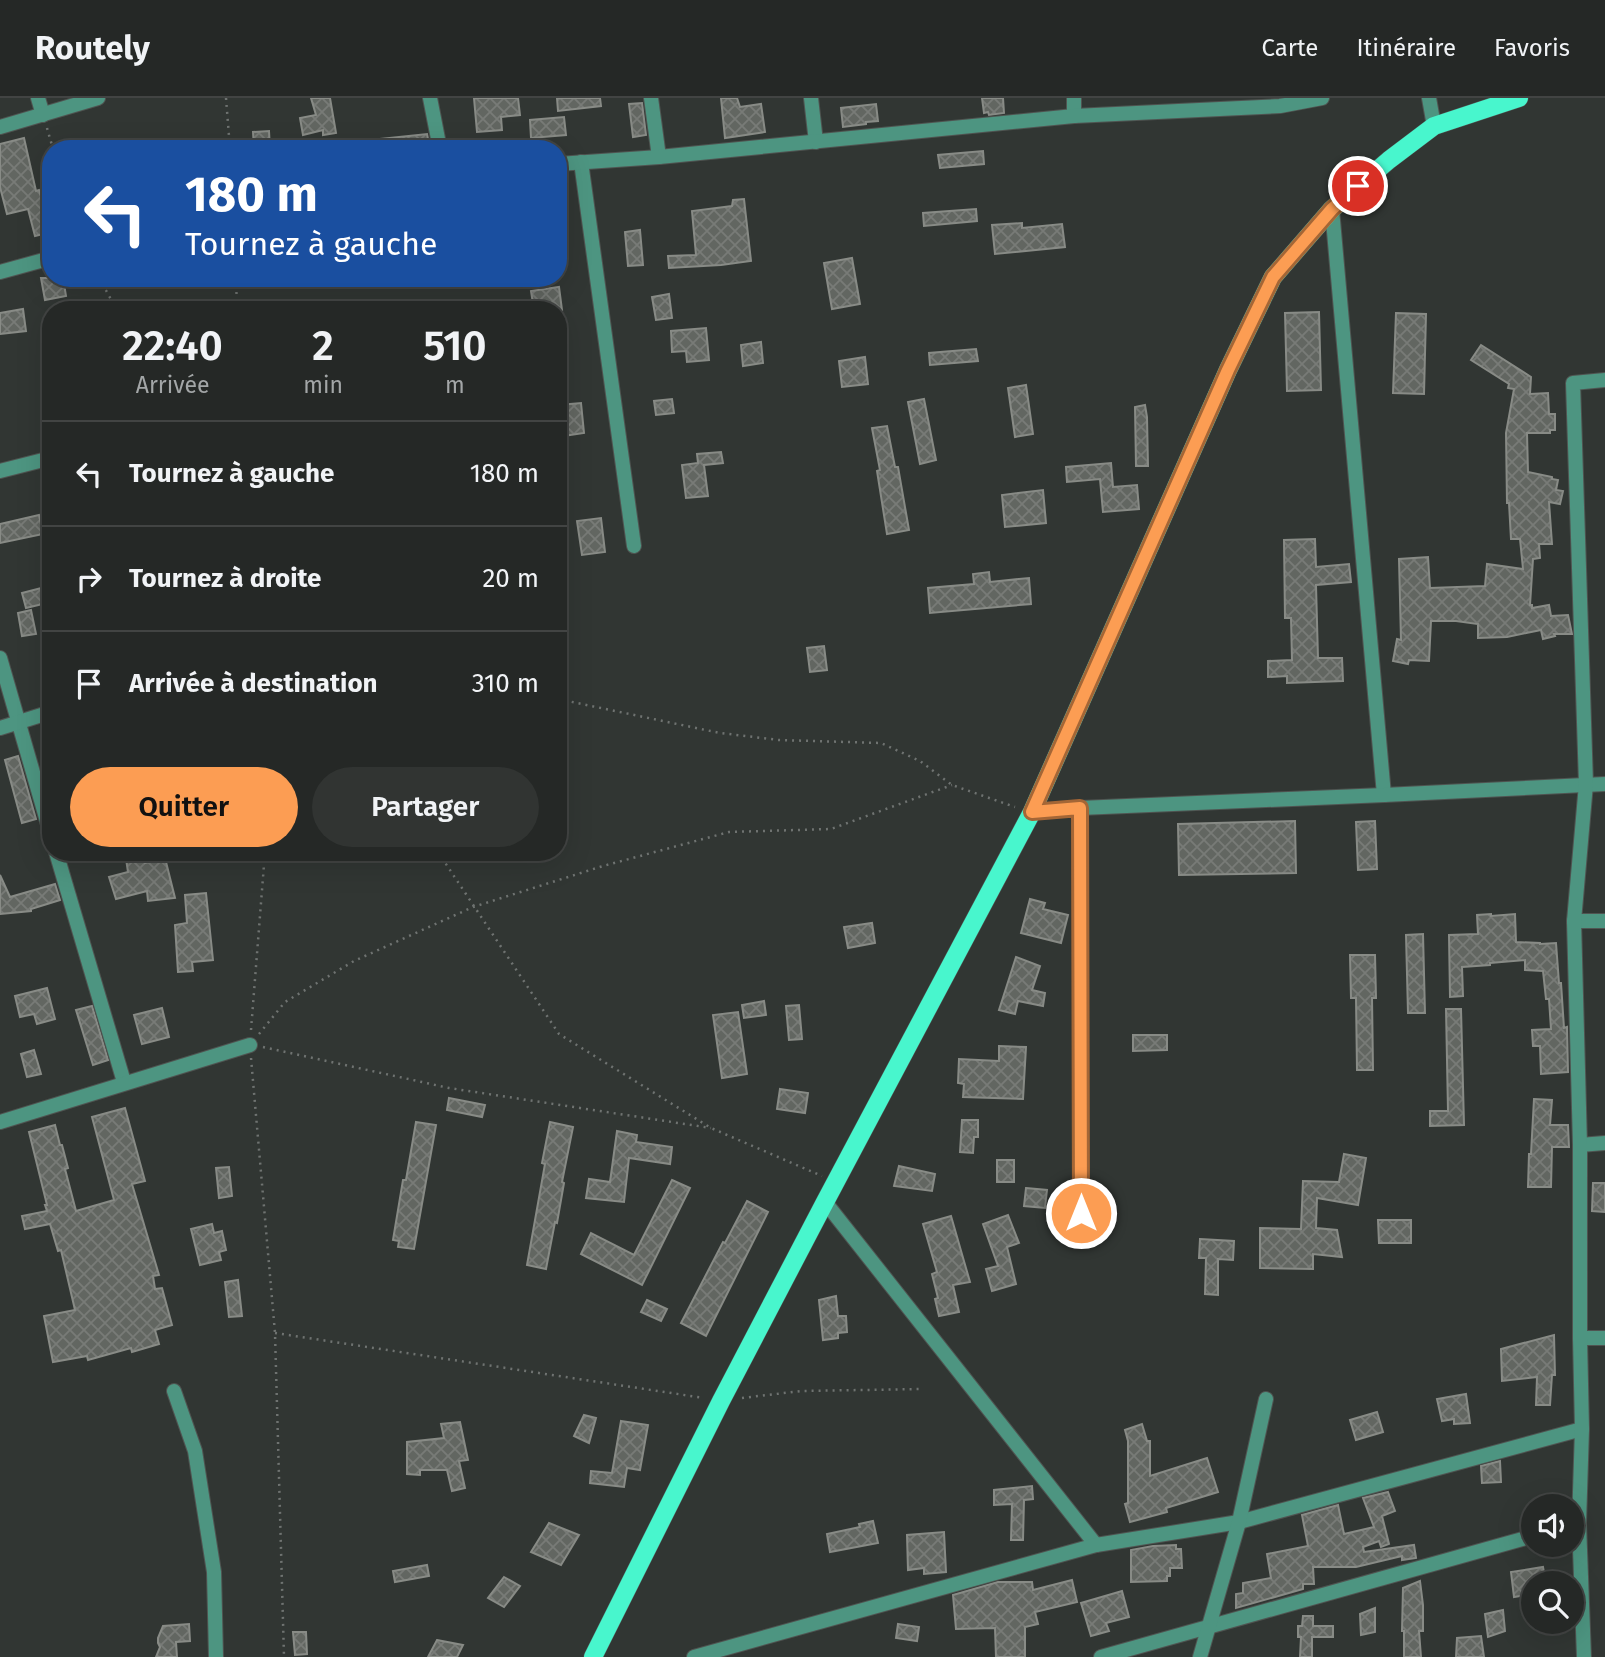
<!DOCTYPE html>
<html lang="fr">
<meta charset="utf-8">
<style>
body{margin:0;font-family:"Fira Sans",sans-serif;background:#313432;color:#f1f3f6;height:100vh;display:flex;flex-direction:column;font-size:26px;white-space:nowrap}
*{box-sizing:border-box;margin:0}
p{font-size:23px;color:#a3a6a7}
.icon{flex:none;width:38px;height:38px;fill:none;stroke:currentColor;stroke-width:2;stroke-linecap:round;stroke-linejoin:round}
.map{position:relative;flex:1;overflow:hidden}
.panel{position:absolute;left:42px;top:203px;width:525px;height:560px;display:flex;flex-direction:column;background:#252826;border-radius:28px;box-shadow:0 7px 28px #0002,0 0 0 2px #424443}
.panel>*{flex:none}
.top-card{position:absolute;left:42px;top:42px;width:525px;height:147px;border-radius:28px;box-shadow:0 7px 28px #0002,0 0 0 2px #424443;background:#1a4fa0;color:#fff;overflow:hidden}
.fabs{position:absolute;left:1521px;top:1396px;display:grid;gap:14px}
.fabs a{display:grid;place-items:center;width:63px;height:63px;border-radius:50%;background:#252826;box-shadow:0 7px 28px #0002,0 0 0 2px #424443;font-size:35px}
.pin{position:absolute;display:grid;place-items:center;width:60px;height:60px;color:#fff;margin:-30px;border:4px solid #fff;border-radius:50%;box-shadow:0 2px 7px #0007}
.me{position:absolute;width:77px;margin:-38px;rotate:0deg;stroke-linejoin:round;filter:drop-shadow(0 0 5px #0008)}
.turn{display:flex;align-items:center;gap:24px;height:147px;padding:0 28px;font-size:32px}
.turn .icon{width:91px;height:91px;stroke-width:2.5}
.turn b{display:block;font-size:49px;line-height:60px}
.eta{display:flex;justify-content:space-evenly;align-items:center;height:119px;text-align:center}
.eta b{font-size:42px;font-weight:600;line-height:49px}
.action{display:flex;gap:14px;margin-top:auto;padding:14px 28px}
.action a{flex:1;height:80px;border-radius:42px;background:#fc9d53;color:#111;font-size:28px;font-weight:600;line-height:80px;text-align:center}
.action a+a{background:#313432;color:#f1f3f6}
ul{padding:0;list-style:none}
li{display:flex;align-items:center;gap:21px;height:105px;padding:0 28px;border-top:2px solid #424443}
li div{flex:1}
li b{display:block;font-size:26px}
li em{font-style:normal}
header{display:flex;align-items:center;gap:42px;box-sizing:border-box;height:98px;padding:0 35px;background:#252826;border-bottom:2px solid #424443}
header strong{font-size:33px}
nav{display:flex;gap:38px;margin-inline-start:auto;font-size:24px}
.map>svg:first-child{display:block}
.building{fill:url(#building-cross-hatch);stroke:#888b86;stroke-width:2}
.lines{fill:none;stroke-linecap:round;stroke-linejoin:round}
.street-casing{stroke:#4f5451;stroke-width:16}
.primary-casing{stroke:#4f5451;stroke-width:19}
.path{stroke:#6f7371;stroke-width:2.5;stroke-dasharray:2 5;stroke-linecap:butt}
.street{stroke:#4d9581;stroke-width:14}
.primary{stroke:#48f6cd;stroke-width:18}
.route-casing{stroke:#a46636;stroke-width:18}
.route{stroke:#fc9d53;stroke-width:12}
</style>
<header>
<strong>Routely</strong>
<nav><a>Carte</a><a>Itinéraire</a><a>Favoris</a></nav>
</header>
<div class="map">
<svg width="1605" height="1559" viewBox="0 0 1605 1559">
<defs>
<pattern id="building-cross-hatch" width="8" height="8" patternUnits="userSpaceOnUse" patternTransform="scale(1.75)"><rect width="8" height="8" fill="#626661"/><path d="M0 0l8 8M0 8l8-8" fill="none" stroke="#787b77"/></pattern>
</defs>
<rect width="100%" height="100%" fill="#313633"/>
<g class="building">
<polygon points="311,0 330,0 336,35 323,37 323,32 303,37 300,20 316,17"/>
<polygon points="474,0 518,0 520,17 501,19 502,32 477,34"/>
<polygon points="557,0 600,0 601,8 558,13"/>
<polygon points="721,0 737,0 740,9 761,6 765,34 725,40"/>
<polygon points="982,0 1003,0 1004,15 989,17 988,14 984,15"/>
<polygon points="642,5 646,37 633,39 629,6"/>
<polygon points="876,6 878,23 866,24 866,26 843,29 841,10"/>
<polygon points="564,19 566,37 531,40 530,22"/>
<polygon points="269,33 270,51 254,51 253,34"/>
<polygon points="427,36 430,51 371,51 371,42"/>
<polygon points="24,40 36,93 39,92 51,134 35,138 28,111 7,116 0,89 0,46"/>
<polygon points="983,53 984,66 940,70 938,57"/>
<polygon points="744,101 751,163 721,167 669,170 668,158 696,157 692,113 732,108 733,102"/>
<polygon points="976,111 977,123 924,128 923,115"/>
<polygon points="1022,125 1022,130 1062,126 1065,149 995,156 992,127"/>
<polygon points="640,132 643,167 628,168 625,134"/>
<polygon points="852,160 860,206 832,211 824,165"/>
<polygon points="41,180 63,180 66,198 45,202"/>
<polygon points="559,189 562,212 534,212 531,193"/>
<polygon points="669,196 672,220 656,222 652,199"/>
<polygon points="23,211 26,233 0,236 0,215"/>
<polygon points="1319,214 1321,292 1287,293 1285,215"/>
<polygon points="1396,215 1426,216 1424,296 1393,295"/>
<polygon points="706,230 709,262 687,264 686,253 672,254 671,233"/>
<polygon points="761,244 763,265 743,268 741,247"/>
<polygon points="1481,247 1531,279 1530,296 1548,295 1549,316 1555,316 1555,332 1550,332 1550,335 1527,335 1528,374 1552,379 1552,381 1558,382 1556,392 1563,393 1560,406 1549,404 1552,446 1539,446 1540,460 1533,461 1530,507 1532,507 1532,510 1549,507 1551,518 1568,517 1572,536 1554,536 1555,538 1543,541 1541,532 1507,539 1478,540 1478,526 1456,523 1431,523 1429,563 1409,562 1408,566 1393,563 1397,541 1401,542 1399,461 1428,459 1430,490 1485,488 1487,466 1523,471 1520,441 1511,441 1509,405 1507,405 1506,335 1514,291 1508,290 1509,286 1471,262"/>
<polygon points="976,251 978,263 930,267 929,255"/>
<polygon points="865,259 868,286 842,289 839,263"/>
<polygon points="1026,287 1033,336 1015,339 1008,290"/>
<polygon points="672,301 674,315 656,317 654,303"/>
<polygon points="924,301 936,362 920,366 908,304"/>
<polygon points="581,305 584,335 563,338 559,307"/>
<polygon points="1145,307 1147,319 1148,368 1136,368 1135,309"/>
<polygon points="887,328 895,369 898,369 909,432 887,436 877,373 880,372 872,330"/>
<polygon points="721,354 723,365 704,367 708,398 686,400 682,367 698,365 697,356"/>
<polygon points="1111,365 1113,389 1137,387 1139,411 1103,414 1100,381 1067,384 1066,369"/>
<polygon points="1043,392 1046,425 1005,429 1002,397"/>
<polygon points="39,417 43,436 0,445 0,426"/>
<polygon points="601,420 605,454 582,457 577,423"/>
<polygon points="1315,441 1316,469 1349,466 1351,484 1316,487 1318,560 1342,560 1343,583 1287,585 1287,578 1268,579 1268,563 1292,562 1291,520 1285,520 1284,442"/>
<polygon points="989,474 990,484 1029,480 1031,506 930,515 928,490 974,486 973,476"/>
<polygon points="49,488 51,504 26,510 22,495"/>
<polygon points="31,512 36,536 22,538 18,515"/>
<polygon points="824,548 827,572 810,574 807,550"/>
<polygon points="18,658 36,721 22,725 5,662"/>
<polygon points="1295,723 1296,775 1179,777 1178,726"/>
<polygon points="1375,723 1377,771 1358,772 1356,724"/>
<polygon points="125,754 143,754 145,765 165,760 175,800 148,803 147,793 116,801 109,779 128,774"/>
<polygon points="0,777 10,799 55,786 60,802 31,811 31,813 0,816"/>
<polygon points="206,795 213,862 192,864 193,873 178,874 175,827 187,825 185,797"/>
<polygon points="1030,801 1045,805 1043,811 1068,817 1061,845 1021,835"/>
<polygon points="1491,816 1491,818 1515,816 1516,844 1540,845 1540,846 1556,845 1559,885 1561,885 1564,930 1567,929 1568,974 1541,976 1540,948 1533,948 1532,932 1551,931 1549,901 1546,901 1543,873 1525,872 1525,862 1490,865 1490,867 1462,869 1463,898 1450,899 1449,837 1478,836 1477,817"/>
<polygon points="872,825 875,845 848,850 844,829"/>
<polygon points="1423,836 1425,915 1408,915 1406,837"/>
<polygon points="1350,857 1375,857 1376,900 1372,900 1373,972 1357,972 1356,900 1351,900"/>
<polygon points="1016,859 1040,868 1032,892 1045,895 1043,908 1018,903 1015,916 999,912"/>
<polygon points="47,890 55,921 37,926 34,916 20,919 15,898"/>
<polygon points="764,903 766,917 744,920 742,907"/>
<polygon points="799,907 802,941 789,942 786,908"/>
<polygon points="92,908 108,962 93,967 76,912"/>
<polygon points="162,910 169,939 142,946 134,917"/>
<polygon points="1446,911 1461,911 1464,1027 1430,1028 1430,1013 1448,1013"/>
<polygon points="738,914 747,976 722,980 713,917"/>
<polygon points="1133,937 1167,937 1167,952 1133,953"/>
<polygon points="999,948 1026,949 1023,1001 963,999 964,986 958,985 959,961 999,963"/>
<polygon points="34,952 41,976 27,979 21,956"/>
<polygon points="780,991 808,995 805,1015 777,1011"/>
<polygon points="449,1000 485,1007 482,1019 447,1012"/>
<polygon points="1534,1001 1552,1002 1550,1027 1568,1027 1569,1049 1552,1049 1551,1089 1528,1089 1529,1056 1531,1056"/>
<polygon points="125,1010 145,1083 132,1086 159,1177 153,1178 155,1191 162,1190 172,1227 155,1232 159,1246 132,1254 131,1250 88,1262 87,1258 53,1264 44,1218 75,1212 61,1152 58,1153 50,1126 25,1131 22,1118 47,1113 45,1107 47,1107 29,1034 55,1027 60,1047 62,1047 68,1070 65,1071 76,1113 114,1102 92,1019"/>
<polygon points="962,1022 978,1022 978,1039 974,1039 973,1055 960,1054"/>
<polygon points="416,1024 436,1027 414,1151 398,1149 399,1143 393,1142 403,1082 406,1082"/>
<polygon points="550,1024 573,1029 562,1084 564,1085 557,1125 555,1124 546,1171 527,1167 545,1066 542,1065"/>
<polygon points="617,1033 637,1037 636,1044 672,1049 670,1066 629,1060 624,1104 586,1100 589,1081 610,1084"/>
<polygon points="1344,1056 1366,1060 1358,1107 1317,1100 1316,1130 1337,1132 1342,1159 1313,1156 1313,1171 1260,1170 1260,1130 1301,1131 1303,1083 1339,1084"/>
<rect x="997" y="1062" width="17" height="22"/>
<polygon points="899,1068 935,1076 932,1093 894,1088"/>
<polygon points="229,1069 232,1098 219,1100 216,1070"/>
<polygon points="672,1082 690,1090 642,1187 581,1156 591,1135 634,1157"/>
<polygon points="1593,1085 1605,1085 1605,1114 1592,1113"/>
<polygon points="1026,1090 1047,1092 1045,1110 1024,1108"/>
<polygon points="747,1103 768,1114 706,1238 681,1225 723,1144 725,1145"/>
<polygon points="1008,1117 1019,1145 1007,1149 1016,1186 992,1193 986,1171 998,1168 983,1126"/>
<polygon points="951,1118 970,1184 953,1187 959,1214 939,1218 935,1201 938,1200 932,1176 937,1174 923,1126"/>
<polygon points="1378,1122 1411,1122 1411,1145 1379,1145"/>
<polygon points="212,1126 214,1135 222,1133 226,1152 219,1154 221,1162 200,1167 191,1131"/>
<polygon points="1200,1141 1234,1143 1233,1162 1218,1161 1218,1197 1205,1196 1206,1160 1199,1160"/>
<polygon points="238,1182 242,1218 229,1219 225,1184"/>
<polygon points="836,1198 838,1218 846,1218 847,1234 838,1235 838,1240 823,1242 819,1202"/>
<polygon points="647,1202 667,1211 661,1223 641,1214"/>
<polygon points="1554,1237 1555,1277 1552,1277 1550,1307 1536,1307 1537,1279 1502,1283 1501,1251"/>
<polygon points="1466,1296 1470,1325 1454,1326 1454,1321 1442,1323 1437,1301"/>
<polygon points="1377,1314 1383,1334 1356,1342 1350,1322"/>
<polygon points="584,1317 596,1320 589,1345 574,1338"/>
<polygon points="621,1323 648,1327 640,1372 627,1370 624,1389 590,1385 591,1373 612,1375"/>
<polygon points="460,1324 468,1362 459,1363 465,1390 452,1393 447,1372 420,1372 420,1377 407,1376 407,1344 444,1340 441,1326"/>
<polygon points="1142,1326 1147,1343 1150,1343 1150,1378 1207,1360 1218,1394 1166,1410 1167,1414 1130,1424 1125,1406 1128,1405 1128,1343 1125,1332"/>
<polygon points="1500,1363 1501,1384 1482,1385 1481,1368"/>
<polygon points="1032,1388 1033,1401 1024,1402 1023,1442 1011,1442 1012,1406 994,1407 994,1392"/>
<polygon points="1388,1394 1395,1413 1382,1418 1389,1446 1381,1449 1379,1443 1363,1449 1364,1454 1414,1447 1416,1460 1402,1462 1402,1458 1356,1469 1313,1469 1314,1486 1303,1486 1303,1491 1236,1510 1236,1496 1243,1495 1243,1485 1271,1480 1267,1456 1308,1448 1302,1417 1338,1407 1344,1436 1374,1429 1363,1400"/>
<polygon points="873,1423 878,1445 830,1454 827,1436 860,1429 859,1426"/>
<polygon points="549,1425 579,1437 561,1467 531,1454"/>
<polygon points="944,1434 946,1474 924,1476 924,1470 908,1472 907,1437"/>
<polygon points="1176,1447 1176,1451 1181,1451 1182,1470 1170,1470 1170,1478 1167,1478 1167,1483 1131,1484 1131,1452 1153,1448"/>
<polygon points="427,1467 429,1478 395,1484 393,1473"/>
<polygon points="1543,1469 1546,1486 1533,1486 1533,1496 1514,1499 1511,1474"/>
<polygon points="504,1479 520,1488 504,1509 488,1500"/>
<polygon points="1072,1482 1077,1504 1035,1514 1038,1526 1025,1529 1025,1559 996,1559 995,1530 956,1531 953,1497 998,1484 1032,1484 1033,1492"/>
<polygon points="1420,1483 1423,1507 1423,1533 1419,1533 1421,1559 1404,1559 1404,1533 1402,1533 1403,1490"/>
<polygon points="1122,1493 1129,1519 1106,1525 1109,1533 1091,1538 1081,1505"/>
<polygon points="1375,1510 1375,1534 1361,1537 1360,1516"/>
<polygon points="1503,1512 1505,1533 1488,1539 1485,1516"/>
<polygon points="1303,1518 1313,1518 1313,1528 1333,1528 1333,1539 1312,1539 1312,1559 1300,1559 1301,1539 1298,1539 1298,1528 1302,1528"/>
<polygon points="189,1526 190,1543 176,1544 177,1559 156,1559 160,1549 158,1545 158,1540 163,1528"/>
<polygon points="898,1526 919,1529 917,1543 896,1540"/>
<polygon points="293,1534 306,1534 307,1556 295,1557"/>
<polygon points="1481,1538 1484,1559 1456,1559 1457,1540"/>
<polygon points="437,1542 463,1547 457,1559 428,1559"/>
</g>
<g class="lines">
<g class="street-casing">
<g id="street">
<polyline points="38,0 43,17"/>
<polyline points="430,0 440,51"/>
<polyline points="651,0 659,59"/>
<polyline points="811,0 816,44"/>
<polyline points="1429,0 1434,28"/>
<polyline points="1074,18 1074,0"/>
<polyline points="0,29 98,0"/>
<polyline points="581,64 634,448"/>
<polyline points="558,66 659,59 1074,18 1280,8 1322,0"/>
<polyline points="1332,111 1384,697"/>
<polyline points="0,174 51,160"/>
<polyline points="0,373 51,360"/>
<polyline points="0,560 51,737"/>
<polyline points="0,630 51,614"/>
<polyline points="1080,710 1081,1115"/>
<polyline points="1032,714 1080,710 1384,697 1605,686"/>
<polyline points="56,754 124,984"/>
<polyline points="1574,823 1605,823"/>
<polyline points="0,1024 250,947"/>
<polyline points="1580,1047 1605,1045"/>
<polyline points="825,1104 1096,1447"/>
<polyline points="1580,1240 1605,1240"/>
<polyline points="174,1293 195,1353 214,1474 216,1559"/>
<polyline points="694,1559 1096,1447 1239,1424 1582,1331"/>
<polyline points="1101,1559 1533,1438"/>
<polyline points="1200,1559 1239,1424 1266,1301"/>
<polyline points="1584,1559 1579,1425 1582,1331 1580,1240 1580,1047 1574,823 1586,686 1573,285 1605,282"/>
</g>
</g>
<g class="primary-casing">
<polyline id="primary" points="593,1559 721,1303 825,1104 1032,714 1228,272 1273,179 1332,111 1389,62 1434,28 1519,0"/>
</g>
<g class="path">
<polyline points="226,0 230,51"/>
<polyline points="47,30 53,51"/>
<polyline points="99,180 117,212"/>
<polyline points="236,180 237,212"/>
<polyline points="558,601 720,635 779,642 881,645 920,663 952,687 1015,709"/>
<polyline points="438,754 559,936 711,1030 822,1078"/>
<polyline points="251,932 265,754"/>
<polyline points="259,936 285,904 354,863 473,809 603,768 729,734 831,731 952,687"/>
<polyline points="263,949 449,990 711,1030"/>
<polyline points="251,960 275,1235 284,1559"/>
<polyline points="275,1235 704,1300"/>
<polyline points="742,1300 801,1293 923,1291"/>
</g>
<use href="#street" class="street"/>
<use href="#primary" class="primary"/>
</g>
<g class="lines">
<g class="route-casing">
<polyline id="route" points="1081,1115 1080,710 1032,714 1228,272 1273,179 1332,111 1358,88"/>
</g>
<use href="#route" class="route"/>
</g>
</svg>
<div class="fabs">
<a><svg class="icon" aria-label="sound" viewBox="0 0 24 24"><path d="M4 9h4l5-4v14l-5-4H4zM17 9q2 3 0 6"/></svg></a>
<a><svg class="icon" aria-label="search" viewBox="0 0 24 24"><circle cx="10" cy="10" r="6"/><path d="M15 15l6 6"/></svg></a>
</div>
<div class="pin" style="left:1358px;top:88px;background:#d93025"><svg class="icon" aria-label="arrive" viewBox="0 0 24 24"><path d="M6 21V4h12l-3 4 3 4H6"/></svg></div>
<svg class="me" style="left:1081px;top:1115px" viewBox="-20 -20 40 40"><circle r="17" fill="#fc9d53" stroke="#fff" stroke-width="3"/><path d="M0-11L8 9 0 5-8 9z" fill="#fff"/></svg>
<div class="top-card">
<div class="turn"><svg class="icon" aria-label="left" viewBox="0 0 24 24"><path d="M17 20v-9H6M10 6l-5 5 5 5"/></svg><div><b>180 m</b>Tournez à gauche</div></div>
</div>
<section class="panel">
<div class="eta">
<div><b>22:40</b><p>Arrivée</p></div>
<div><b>2</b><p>min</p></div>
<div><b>510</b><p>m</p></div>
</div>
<ul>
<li><svg class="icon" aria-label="left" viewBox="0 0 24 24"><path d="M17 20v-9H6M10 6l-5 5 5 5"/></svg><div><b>Tournez à gauche</b></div><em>180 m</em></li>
<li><svg class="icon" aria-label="right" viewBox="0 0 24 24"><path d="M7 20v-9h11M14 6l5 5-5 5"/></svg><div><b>Tournez à droite</b></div><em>20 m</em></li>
<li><svg class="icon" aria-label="arrive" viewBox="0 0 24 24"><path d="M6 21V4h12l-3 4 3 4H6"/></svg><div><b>Arrivée à destination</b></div><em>310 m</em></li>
</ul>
<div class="action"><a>Quitter</a><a>Partager</a></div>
</section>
</div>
